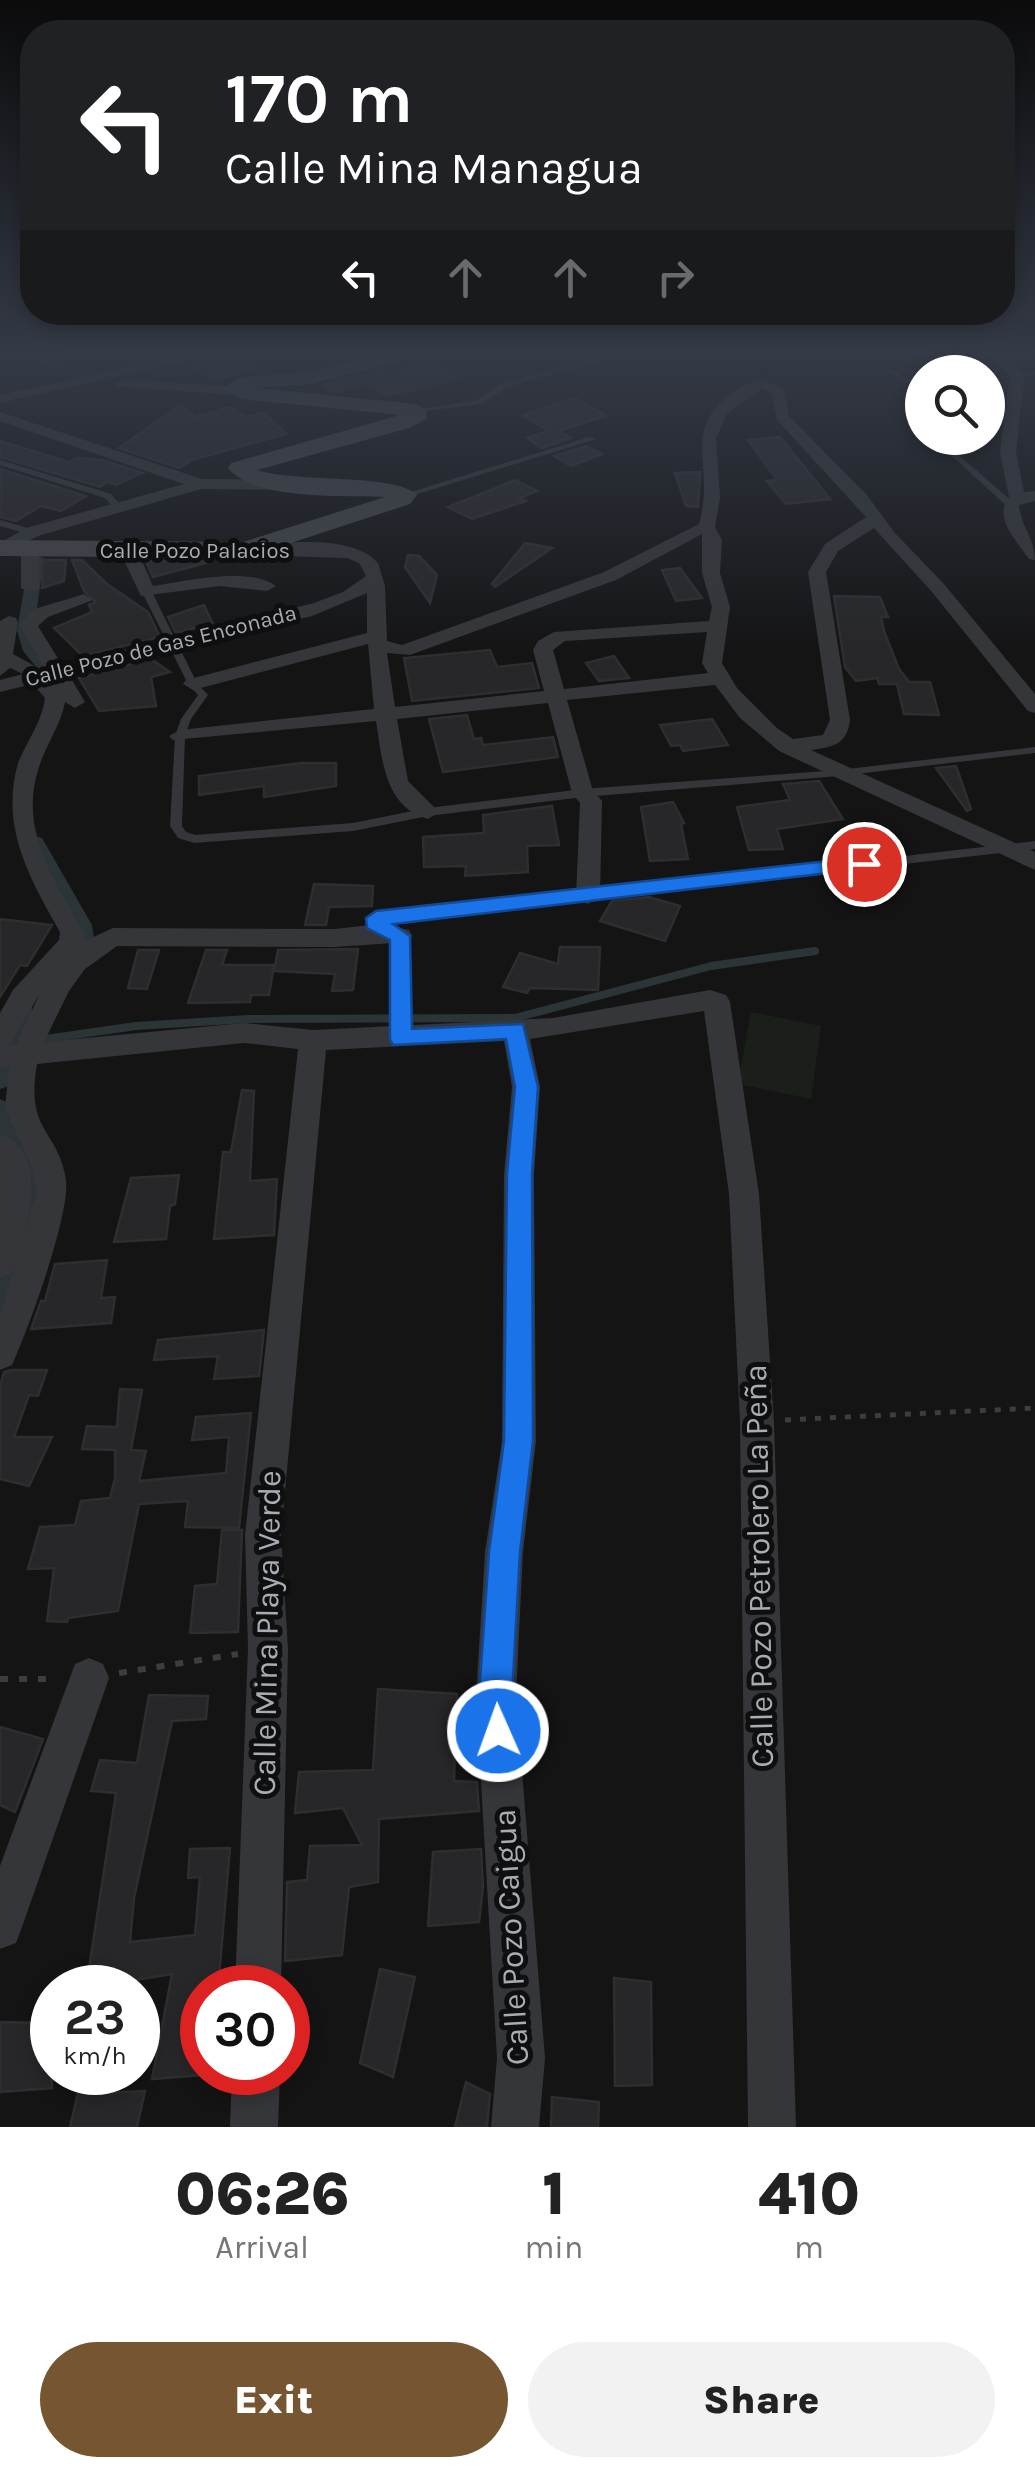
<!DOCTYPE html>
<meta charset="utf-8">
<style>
body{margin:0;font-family:Karla,sans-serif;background:#f2f2f2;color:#222;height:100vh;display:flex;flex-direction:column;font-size:38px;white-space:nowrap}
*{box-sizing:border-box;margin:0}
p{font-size:32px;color:#767676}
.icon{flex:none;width:55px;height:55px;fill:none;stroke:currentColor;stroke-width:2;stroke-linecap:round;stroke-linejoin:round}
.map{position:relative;height:2127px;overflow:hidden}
.panel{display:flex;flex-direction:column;background:#fff;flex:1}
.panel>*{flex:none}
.guide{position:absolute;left:20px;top:20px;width:995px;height:305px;border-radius:40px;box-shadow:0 5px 15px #0003;background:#202124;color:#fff;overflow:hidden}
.buttons{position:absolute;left:905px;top:355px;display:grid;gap:20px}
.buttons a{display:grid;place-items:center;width:100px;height:100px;border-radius:50%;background:#fff;box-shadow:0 5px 15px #0003;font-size:50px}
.speed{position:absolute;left:30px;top:1965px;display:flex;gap:20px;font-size:50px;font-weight:700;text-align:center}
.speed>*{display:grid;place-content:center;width:130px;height:130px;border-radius:50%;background:#fff;box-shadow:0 5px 15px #0003;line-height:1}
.speed small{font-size:25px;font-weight:400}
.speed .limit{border:15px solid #d22;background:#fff;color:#111}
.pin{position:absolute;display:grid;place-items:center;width:85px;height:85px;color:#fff;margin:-42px;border:5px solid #fff;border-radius:50%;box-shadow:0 2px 10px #0007}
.me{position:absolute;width:110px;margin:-55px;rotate:358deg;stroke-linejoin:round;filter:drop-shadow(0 0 8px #0008)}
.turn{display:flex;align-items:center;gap:35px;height:210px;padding:0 40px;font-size:45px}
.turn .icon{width:130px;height:130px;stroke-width:2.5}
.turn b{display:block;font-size:70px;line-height:85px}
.lanes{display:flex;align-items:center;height:95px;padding:0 40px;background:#0003;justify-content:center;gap:50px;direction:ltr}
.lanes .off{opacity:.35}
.eta{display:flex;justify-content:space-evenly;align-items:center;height:170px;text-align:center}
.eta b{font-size:60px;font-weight:800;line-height:70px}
.button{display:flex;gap:20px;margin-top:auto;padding:20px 40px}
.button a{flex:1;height:115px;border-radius:60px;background:#765531;color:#fff;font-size:40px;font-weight:800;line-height:115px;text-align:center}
.button a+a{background:#f2f2f2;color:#222}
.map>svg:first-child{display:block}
.green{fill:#1a1f1a}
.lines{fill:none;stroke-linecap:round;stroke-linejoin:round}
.stream{stroke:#2b3437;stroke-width:8}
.canal{fill:#2b3437;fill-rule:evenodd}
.building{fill:#272729;stroke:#2e2e31;stroke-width:2.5}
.path-far2{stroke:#3b3d40;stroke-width:2.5;stroke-dasharray:2.5 4;stroke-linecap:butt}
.path-far1{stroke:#3b3d40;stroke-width:5;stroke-dasharray:6 9;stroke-linecap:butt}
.path{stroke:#3b3d40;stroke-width:6;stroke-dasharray:8 11;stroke-linecap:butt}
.lane{fill:#353639;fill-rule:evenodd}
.street{fill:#353639;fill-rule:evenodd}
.secondary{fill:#434649;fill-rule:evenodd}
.route{fill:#1a73e8;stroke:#114b97;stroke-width:2.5}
.labels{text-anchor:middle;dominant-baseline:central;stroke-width:10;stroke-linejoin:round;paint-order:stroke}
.far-street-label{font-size:22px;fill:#a7adb4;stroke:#0f0f10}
.near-street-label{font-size:32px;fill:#a7adb4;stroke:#0f0f10}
</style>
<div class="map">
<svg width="1035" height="2127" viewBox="0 0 1035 2127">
<rect width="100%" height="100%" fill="#141415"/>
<polygon class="green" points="751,1012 821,1026 811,1099 738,1084"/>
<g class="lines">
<polyline class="stream" points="39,1040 136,1026 248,1019 515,1018 711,966 815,951"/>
<g class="canal">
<polygon points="30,555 44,558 34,630 40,649 66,681 57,686 51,685 23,651 17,630"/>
<polygon points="35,836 42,838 92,925 94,939 79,963 71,965 59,957 72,938 70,925 24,843"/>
<polygon points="22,1004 31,1007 34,1013 13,1079 9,1086 0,1089 0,1042 13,1007"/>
<path d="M0 1099 9 1103C14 1112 14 1123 20 1132 28 1146 39 1157 44 1173 55 1210 26 1283 10 1318L0 1322V1267L15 1220 19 1186 15 1168 0 1146Z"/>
</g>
</g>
<g class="building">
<polygon points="237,355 253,370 213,380 193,366"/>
<polygon points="427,362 461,378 388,395 364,383 331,392 321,385 383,369 391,374"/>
<polygon points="575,398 606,416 558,431 571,438 542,448 527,438 549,431 523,415"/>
<polygon points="181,405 195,417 231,407 245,417 264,413 286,434 192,460 179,468 119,448"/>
<polygon points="780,437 830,499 786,504 767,481 777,480 748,440"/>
<polygon points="0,441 69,462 77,458 102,460 142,473 116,485 107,482 100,487 0,457"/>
<polygon points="586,446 602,454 571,466 554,456"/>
<polygon points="0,469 86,496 61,511 41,506 16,521 0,517"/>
<polygon points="700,472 698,507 686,506 675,473"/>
<polygon points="515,480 537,491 520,498 526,501 472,519 448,507"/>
<polygon points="525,543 552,548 495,587 492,584"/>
<polygon points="408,555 419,556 437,575 430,603 405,567"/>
<polygon points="43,560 66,560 64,581 42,588"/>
<polygon points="72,560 82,560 107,584 148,612 160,637 83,656 54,628 92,612 89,605 96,602 84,591"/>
<polygon points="146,561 206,561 206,563 153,577"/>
<polygon points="680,568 702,598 676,601 662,570"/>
<polygon points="834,596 880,597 888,617 881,617 884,631 899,669 909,682 930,682 939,715 904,714 897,684 879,684 877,678 856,681 845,667"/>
<polygon points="204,605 213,624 176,633 168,617"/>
<polygon points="490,650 497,667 532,663 539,688 412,701 404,658"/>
<polygon points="614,656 629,678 599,681 586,663"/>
<polygon points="151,659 170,672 151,677 156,706 99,711 79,678"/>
<polygon points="467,715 474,739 481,738 483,745 553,737 558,757 443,772 429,719"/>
<polygon points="712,719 728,745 683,751 680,745 671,746 660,725"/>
<polygon points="301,763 336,763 336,786 264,797 264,786 199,795 199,776"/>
<polygon points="956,766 971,809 967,811 936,768"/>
<polygon points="819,781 843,819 777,829 783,849 749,850 737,807 790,800 783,784"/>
<polygon points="673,802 684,823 681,824 688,859 650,861 641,807"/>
<polygon points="552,806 559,845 527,846 528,872 465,876 466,866 424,867 423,837 484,833 483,815"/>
<polygon points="314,884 373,886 372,906 329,907 326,925 305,925"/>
<polygon points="649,897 680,906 665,941 600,921 612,901"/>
<polygon points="0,919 52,925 27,966 20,965 0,997"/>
<polygon points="560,947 600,947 598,990 530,988 527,993 503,987 520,953 558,964"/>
<polygon points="358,949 353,990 332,991 335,974 274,971 278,950"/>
<polygon points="138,950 159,950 147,989 128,988"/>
<polygon points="206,950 227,950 222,965 274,965 269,995 251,995 250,1002 188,1003"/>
<polygon points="242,1090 254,1091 250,1181 277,1179 274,1235 214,1239 223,1152 231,1152"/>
<polygon points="179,1175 175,1204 170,1206 166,1239 114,1242 131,1178"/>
<polygon points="107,1260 101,1298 115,1297 111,1323 31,1329 41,1301 45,1301 55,1264"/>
<polygon points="264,1330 259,1376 214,1379 218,1356 154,1360 158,1340"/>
<polygon points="11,1370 47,1370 38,1396 29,1395 14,1437 52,1437 29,1486 0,1479 0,1386 4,1372"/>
<polygon points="120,1389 142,1390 131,1450 146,1451 139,1481 226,1473 229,1437 192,1440 196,1417 251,1413 239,1528 185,1527 188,1501 139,1504 118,1611 68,1618 67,1622 47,1621 54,1568 28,1569 40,1527 75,1525 81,1501 110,1498 115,1478 115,1450 82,1449 87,1426 117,1427"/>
<polygon points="222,1530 242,1530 238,1632 190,1633 195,1586 217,1584"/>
<polygon points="378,1689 457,1694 454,1781 477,1782 479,1811 379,1819 378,1882 349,1887 342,1955 285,1961 287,1882 307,1880 310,1846 362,1845 343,1808 295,1813 299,1772 373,1770"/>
<polygon points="149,1695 208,1696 206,1719 172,1721 134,1898 130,1942 195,1935 200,1877 188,1878 190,1849 230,1848 218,1988 202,1988 202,2075 152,2079 172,1974 86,1988 116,1793 91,1791 100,1760 137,1763"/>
<polygon points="0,1727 43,1739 15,1812 0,1805"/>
<polygon points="481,1849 483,1887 479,1922 428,1926 433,1852"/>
<polygon points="380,1969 415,1977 393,2077 360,2063"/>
<polygon points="614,1978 651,1982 652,2085 615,2086"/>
<polygon points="0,2022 50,2023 52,2088 0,2092"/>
<polygon points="83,2072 107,2072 104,2093 145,2091 137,2127 70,2127"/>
<polygon points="466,2082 490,2094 487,2127 455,2127"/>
<polygon points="552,2097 599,2102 598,2127 551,2127"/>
</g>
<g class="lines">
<polyline class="path-far2" points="32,355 62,369"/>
<polyline class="path-far1" points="785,1420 1035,1408"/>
<g class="path">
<polyline points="119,1673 238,1654"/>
<polyline points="0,1679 55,1679"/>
</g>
<g class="lane">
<polygon points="608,355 620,355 507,387 482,404 416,412 412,410 477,400 501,383"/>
<polygon points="887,370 891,370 918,383 922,395 922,409 918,407 913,385 887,372"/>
<polygon points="1035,371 1035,375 1017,378 1014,376"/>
<polygon points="589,437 596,439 408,497 401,495"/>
<polygon points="932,438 939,438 1014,503 1014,507 1008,507"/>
<polygon points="0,460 111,494 123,508 116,510 105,498 0,465"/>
<polygon points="0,520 35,530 36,532 32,535 0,526"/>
<polygon points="147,589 152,592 197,683 208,695 191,719 185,736 182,826 186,832 195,835 353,823 428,808 583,789 839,770 1035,747 1035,753 839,776 583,797 428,816 353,831 194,843 178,838 170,826 175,736 181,719 198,695 188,684 142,592"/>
<polygon points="1035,841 1035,849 504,910 390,919 384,923 404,933 406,936 403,960 408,1039 401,1044 394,1039 391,960 393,938 370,926 368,923 387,911 504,902"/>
</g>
<g class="street">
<polygon points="184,355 211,355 0,403 0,395"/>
<path d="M992 355H1006L1024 376 1016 452 1024 492 1035 491V501L1019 505C1021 527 1035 538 1035 560L1029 559C1016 540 993 518 1009 497L1000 452 1010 376Z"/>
<path d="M760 378 784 389 789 416 866 494 895 533 944 584 1035 694V713L1028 711 932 592 874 528 838 551 826 572 850 720C847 744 834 747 811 750L1035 852V870L779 751 740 718 715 685 567 700 593 791 602 801 600 896 588 904 576 896 580 803 572 793 548 703 397 719 408 781 439 812 428 819C384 807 382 758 376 721L173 740 169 736 180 730 374 709 368 644 193 690 183 684 186 680 367 633V593L312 616 69 675 85 702 75 708 65 702C61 725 46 744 39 767 18 830 54 879 84 932L85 941 113 928 334 929 380 924 409 930 412 936 409 942 334 947 117 946 85 969 69 991 44 1042 244 1023 313 1030 553 1018 710 990 726 995 730 1002 759 1194 774 1422 796 2127H748L740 1422 729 1194 704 1011 530 1039 540 1087 534 1174 536 1441 523 1552 516 1696 545 2058 539 2127H491L497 2058 476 1696 485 1552 502 1441 504 1174 512 1087 504 1041 326 1050 281 1535 288 1649 281 1988H235L248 1649 245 1535 298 1049 244 1043 37 1064C25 1133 58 1128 66 1180 70 1216 28 1330 12 1365L0 1370V1316L36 1194 33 1169 5 1109 9 1067 0 1068V1013L13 990 59 940 60 932C29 877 0 827 18 763 27 741 42 722 45 698L33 684 0 692V680L23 674 10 668 0 676V621L9 616 16 618 18 622 13 654 42 670 45 669 19 625 34 609 78 596 84 594 93 600 48 617 38 626 62 665 314 603 343 592 366 576 359 563 347 558 245 555 236 550 245 545C283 544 350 532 378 563L385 586 387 641 402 645 604 572 699 524C718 459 669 419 760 378ZM762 388 772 394 777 420 866 517 825 544 808 572 830 720 823 735 793 739 777 728 737 688 722 663 730 607 720 573 722 540 715 527 720 498 716 438 727 414ZM702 534V573L712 607 709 621 554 632 538 641 533 650 544 691 395 707 387 653 410 655 616 580ZM707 632 702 663 708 673 564 689 553 650 565 641ZM39 995 16 1045 5 1046 10 1044Z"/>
<polygon points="122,379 234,387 241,391 234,395 117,386 115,383"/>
<polygon points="0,412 202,479 290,480 298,485 290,490 201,489 38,536 0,555 0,543 26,528 184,484 0,421"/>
<polygon points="30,544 39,549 39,588 30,593 21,588 21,549"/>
<path d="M129 547 138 552 153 586C185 581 249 566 276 586L267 591 220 586 141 596 120 552Z"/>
<path d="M0 1134C52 1152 26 1228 16 1264L11 1274 0 1278Z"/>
<polygon points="89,1658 103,1664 109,1678 22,1927 16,1943 0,1949 0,1866 75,1664"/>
<polygon points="232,2072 280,2072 278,2127 230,2127"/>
</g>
<path class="secondary" d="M375 355H409L406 359 311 384 256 388 416 404 427 410 426 419 409 428 257 470C295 483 396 473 417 495L410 504 245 558 0 556V540L243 542 385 497C344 495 255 501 228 468L231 463 400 415 241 399 222 388 242 377 311 372Z"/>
</g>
<linearGradient id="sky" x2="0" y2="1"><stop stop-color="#0b0b0c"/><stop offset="0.54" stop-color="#343a46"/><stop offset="1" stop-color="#343a46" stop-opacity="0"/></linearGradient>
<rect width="1035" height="653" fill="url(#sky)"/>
<polygon class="route" points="864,857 874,864 871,868 393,924 410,936 412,1029 523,1024 538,1087 532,1174 533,1441 520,1552 512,1696 515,1731 510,1743 498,1748 487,1743 482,1731 479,1696 489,1552 504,1441 507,1174 515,1087 506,1039 393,1045 390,1039 390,940 367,928 366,918 376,911"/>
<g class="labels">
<g class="far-street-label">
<text x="195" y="551">Calle Pozo Palacios</text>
<text transform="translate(161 646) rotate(-14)">Calle Pozo de Gas Enconada</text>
</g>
<g class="near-street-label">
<text transform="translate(759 1566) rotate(-91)">Calle Pozo Petrolero La Peña</text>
<text transform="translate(267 1633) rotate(-89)">Calle Mina Playa Verde</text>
<text transform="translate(511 1937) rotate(-93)">Calle Pozo Caigua</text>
</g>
</g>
</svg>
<div class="buttons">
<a><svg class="icon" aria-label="search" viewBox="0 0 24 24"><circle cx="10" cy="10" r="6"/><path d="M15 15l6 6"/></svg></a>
</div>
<div class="speed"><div>23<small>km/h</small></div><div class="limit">30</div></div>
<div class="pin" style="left:864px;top:864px;background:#d93025"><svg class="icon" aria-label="arrive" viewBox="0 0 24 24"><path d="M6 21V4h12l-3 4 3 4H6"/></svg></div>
<svg class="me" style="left:498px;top:1731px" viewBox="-20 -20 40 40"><circle r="17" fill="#1a73e8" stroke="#fff" stroke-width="3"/><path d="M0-11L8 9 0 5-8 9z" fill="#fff"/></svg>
<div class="guide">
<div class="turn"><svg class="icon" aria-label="left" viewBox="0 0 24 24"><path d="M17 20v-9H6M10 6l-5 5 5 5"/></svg><div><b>170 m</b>Calle Mina Managua</div></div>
<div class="lanes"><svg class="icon" aria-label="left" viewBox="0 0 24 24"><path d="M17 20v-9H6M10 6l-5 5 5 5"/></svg><svg class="icon off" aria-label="ahead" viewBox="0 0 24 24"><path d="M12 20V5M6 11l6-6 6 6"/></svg><svg class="icon off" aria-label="ahead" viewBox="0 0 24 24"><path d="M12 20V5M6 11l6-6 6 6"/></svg><svg class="icon off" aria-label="right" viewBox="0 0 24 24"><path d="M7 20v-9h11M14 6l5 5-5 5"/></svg></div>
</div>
</div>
<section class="panel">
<div class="eta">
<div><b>06:26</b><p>Arrival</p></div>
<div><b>1</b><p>min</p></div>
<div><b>410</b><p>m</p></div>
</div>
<div class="button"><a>Exit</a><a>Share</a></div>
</section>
